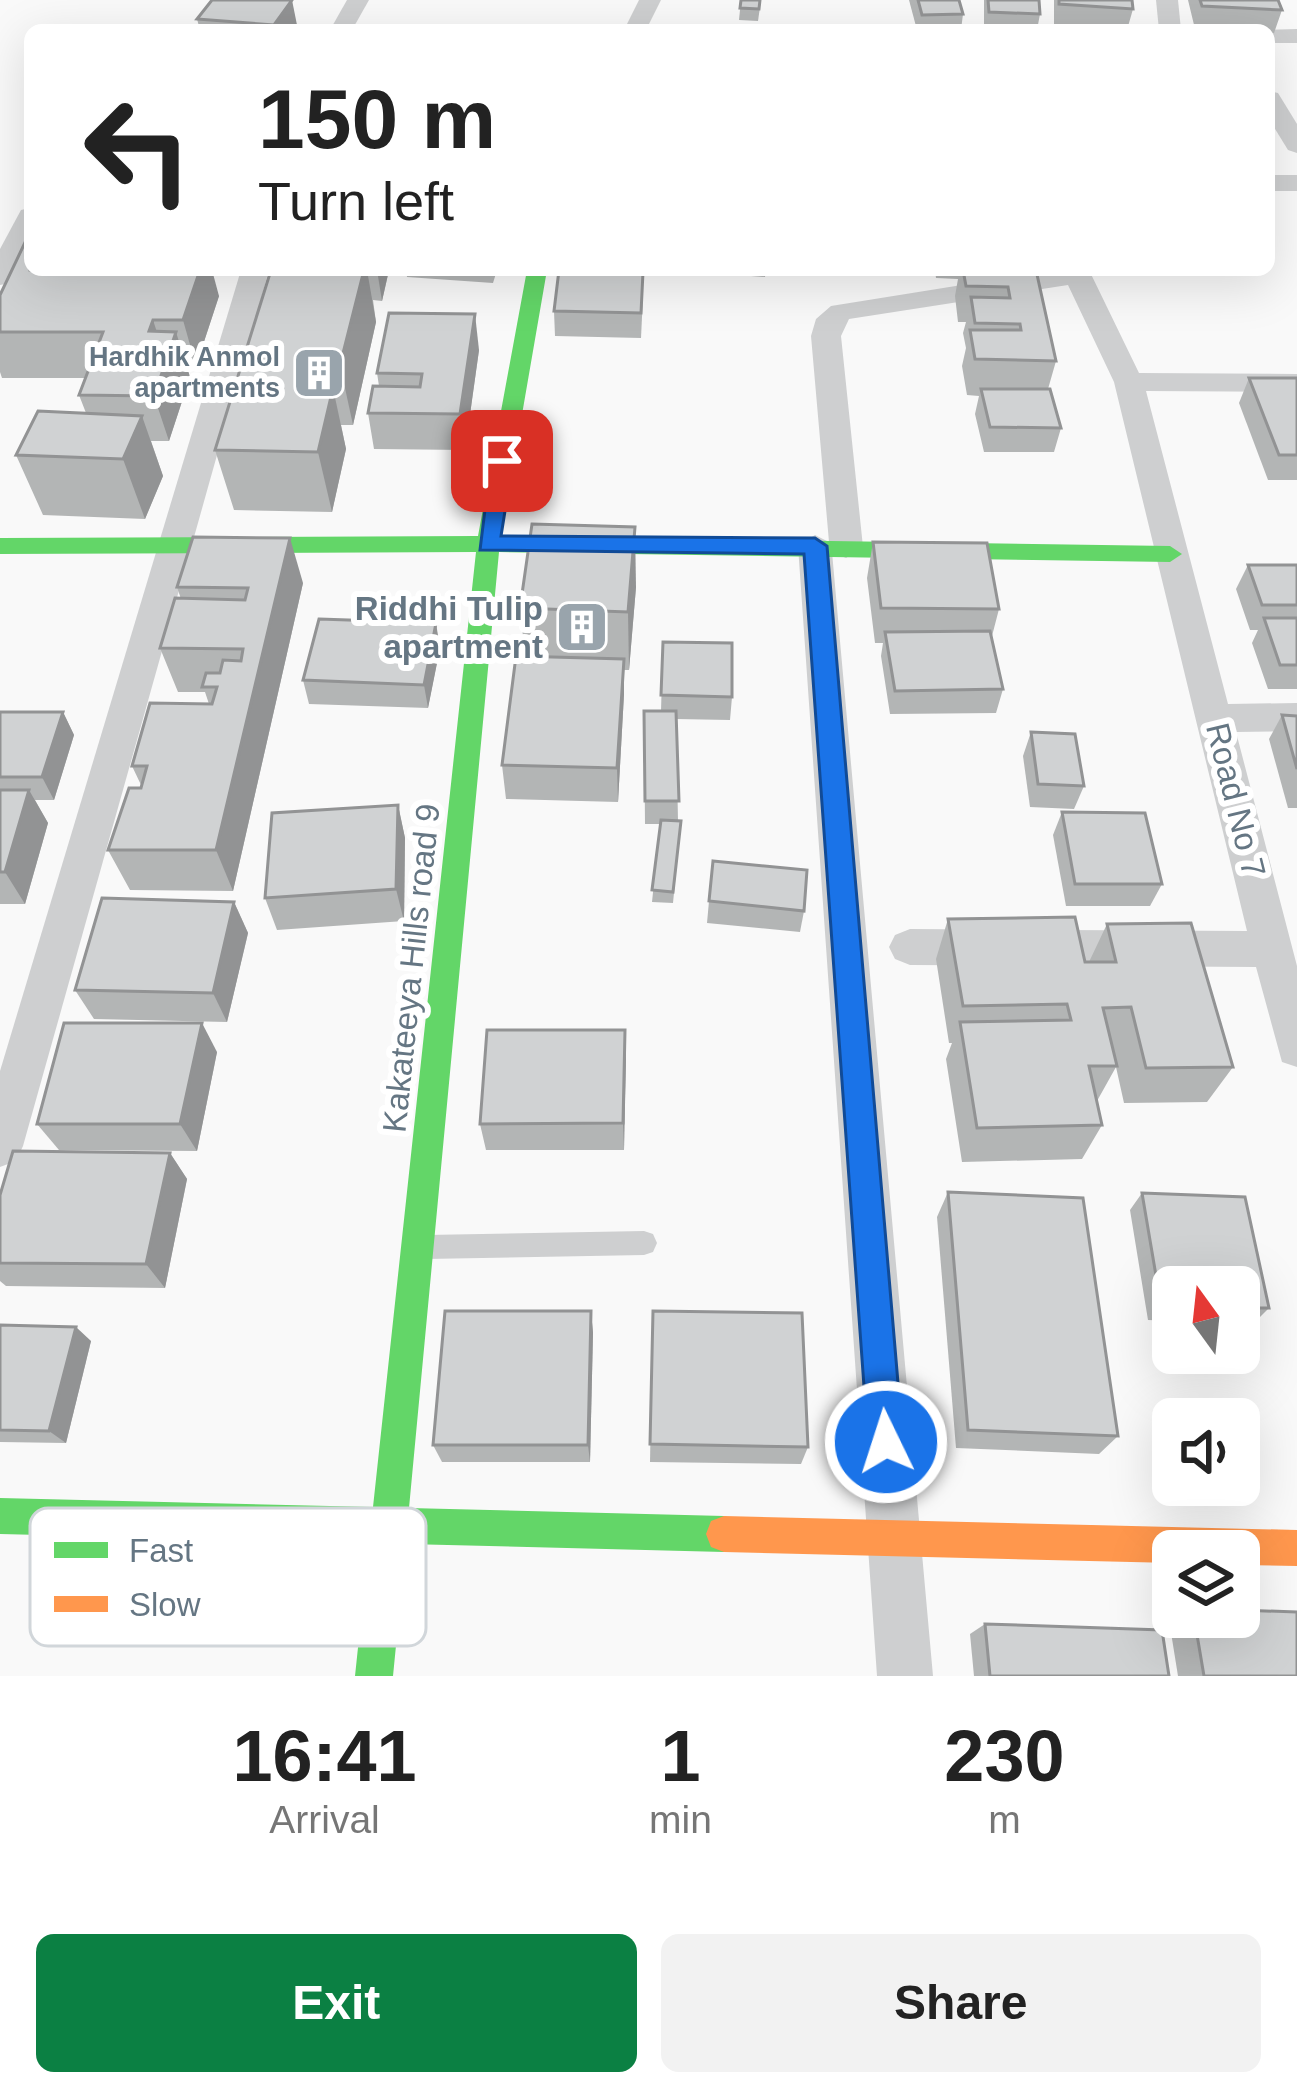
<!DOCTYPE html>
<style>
body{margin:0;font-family:Helvetica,sans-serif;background:#f2f2f2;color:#222;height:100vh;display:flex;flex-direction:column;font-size:45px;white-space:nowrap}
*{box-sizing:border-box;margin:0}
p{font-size:39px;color:#767676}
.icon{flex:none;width:66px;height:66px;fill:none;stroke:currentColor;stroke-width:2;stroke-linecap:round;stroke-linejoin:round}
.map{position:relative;height:1676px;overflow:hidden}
.sheet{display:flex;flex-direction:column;background:#fff;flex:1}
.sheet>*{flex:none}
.guide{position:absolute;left:24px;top:24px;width:1251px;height:252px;border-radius:18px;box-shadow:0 12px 48px #0002;background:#fff;color:#222;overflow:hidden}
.needle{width:78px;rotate:345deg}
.tools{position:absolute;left:1152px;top:1266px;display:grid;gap:24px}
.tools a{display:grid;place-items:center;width:108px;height:108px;border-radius:18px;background:#fff;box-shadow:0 12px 48px #0002;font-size:60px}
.pin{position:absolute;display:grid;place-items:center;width:102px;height:102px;color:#fff;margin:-51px;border-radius:24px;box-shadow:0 6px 18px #0006}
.me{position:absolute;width:132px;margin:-66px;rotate:356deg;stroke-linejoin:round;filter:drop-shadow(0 0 9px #0008)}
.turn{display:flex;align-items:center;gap:42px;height:252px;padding:0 36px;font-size:54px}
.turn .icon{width:156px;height:156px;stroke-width:2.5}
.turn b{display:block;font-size:84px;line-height:102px}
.eta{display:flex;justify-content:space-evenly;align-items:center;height:204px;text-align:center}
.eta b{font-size:72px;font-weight:700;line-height:84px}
.primary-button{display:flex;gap:24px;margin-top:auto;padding:24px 36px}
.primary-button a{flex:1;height:138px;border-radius:18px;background:#0b8043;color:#fff;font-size:48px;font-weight:700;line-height:138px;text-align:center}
.primary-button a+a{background:#f2f2f2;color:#222}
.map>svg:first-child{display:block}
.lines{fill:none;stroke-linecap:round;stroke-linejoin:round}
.lane{fill:#cecfd0;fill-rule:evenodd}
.street{fill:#cecfd0;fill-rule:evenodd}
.fast{fill:#63d668;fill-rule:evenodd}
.slow{fill:#ff974d;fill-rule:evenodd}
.wall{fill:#b3b5b5}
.shaded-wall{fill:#929394}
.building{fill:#d0d2d3;stroke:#929394;stroke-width:3}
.route{fill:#1a73e8;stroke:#114b97;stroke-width:3}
.labels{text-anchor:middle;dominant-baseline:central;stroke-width:12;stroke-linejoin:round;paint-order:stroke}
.far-poi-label{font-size:27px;font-weight:bold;fill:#657683;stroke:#fff;text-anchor:end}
.poi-label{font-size:33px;font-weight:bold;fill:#657683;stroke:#fff;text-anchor:end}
.street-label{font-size:33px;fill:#657683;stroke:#fff}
.key{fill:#fff;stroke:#d1d6da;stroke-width:3}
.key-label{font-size:33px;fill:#657683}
</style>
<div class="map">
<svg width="1297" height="1676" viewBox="0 0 1297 1676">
<rect width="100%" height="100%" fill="#f9f9f9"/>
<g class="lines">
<polygon class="lane" points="644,1231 653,1234 657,1243 653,1252 644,1255 426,1259 417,1256 413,1247 417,1238 426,1235"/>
<g class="street">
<polygon points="347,0 369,0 352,30 330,30"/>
<polygon points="639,0 661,0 646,30 624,30"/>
<polygon points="1156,0 1178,0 1181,30 1159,30"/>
<polygon points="1297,29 1297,43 1269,43 1265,30"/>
<polygon points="1269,91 1278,93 1297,124 1297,153 1288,150 1269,119"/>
<rect x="1269" y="175" width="28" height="16"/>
<polygon points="30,208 30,244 10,283 0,285 0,249 21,210"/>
<polygon points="241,270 269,270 23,1146 16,1161 0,1167 0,1071"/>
<polygon points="1056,270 1089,270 1139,373 1297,374 1297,392 1146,391 1228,704 1297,703 1297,731 1236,732 1297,966 1297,1067 1282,1062 1256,967 910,965 895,959 889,947 895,935 910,929 1247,931 1114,382 1068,285 849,319 841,336 863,547 846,558 832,552 933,1676 877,1676 798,546 815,535 829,542 811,336 816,319 831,306"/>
</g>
<polygon class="fast" points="527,270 547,270 501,536 1170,546 1182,554 1170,562 499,552 409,1508 724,1516 737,1521 742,1534 737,1547 724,1552 406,1544 393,1676 355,1676 369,1543 0,1534 0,1498 373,1507 476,552 0,554 0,538 478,536"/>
<polygon class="slow" points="724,1516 1297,1530 1297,1566 1239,1565 1239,1551 1173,1551 1173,1563 724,1552 711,1547 706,1534 711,1521"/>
</g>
<g class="wall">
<polygon points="212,0 298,30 200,30 197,19"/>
<polygon points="741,0 761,0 758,21 739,20"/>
<polygon points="909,0 959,0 963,14 961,30 917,30"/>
<polygon points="984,0 1039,0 1040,14 1037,30 984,30"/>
<polygon points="1054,0 1132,0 1133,9 1127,30 1054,27"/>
<polygon points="1188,0 1278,0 1282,10 1274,33 1269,33 1269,30 1195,29"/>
<polygon points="30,270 219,296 196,366 186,366 190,377 169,441 151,441 163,476 145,519 43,515 16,455 86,413 79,395 86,378 2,378 0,372 0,295"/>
<polygon points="271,270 389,270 382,301 373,300 376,322 353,425 341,425 346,449 332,512 234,510 215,450"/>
<polygon points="406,270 497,270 493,283 407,277"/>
<polygon points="673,270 766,270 765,277"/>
<polygon points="935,270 1036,270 1056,361 1048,389 1061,428 1054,452 984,452 975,414 979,396 967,395 962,366 966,348 963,333 966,322 958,322 955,296 958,279 936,278"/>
<polygon points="643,296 641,338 555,336 554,311"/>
<polygon points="479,350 465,450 374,449 368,413 379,386 377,373"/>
<polygon points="1249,378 1297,378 1297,480 1268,480 1239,403"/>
<polygon points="873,542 999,609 992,636 1003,689 996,713 890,714 881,656 883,643 875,643 867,578"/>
<polygon points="1248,565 1297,565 1297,689 1268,689 1252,643 1258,630 1250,630 1236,589"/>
<polygon points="303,583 233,891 130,890 108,850 142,787 132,766 209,704 205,692 178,692 160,648 181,599 177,587"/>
<polygon points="636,587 629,670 624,670 624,694 618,802 506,799 502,765 525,656 520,608"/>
<polygon points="663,642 732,697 730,720 676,719 678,821 681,821 673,903 652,902 660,824 645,824 644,711 661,711"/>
<polygon points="440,648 428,708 309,704 303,680"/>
<polygon points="0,712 63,712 74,735 54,800 35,800 48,823 25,904 0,904"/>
<polygon points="1282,715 1297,716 1297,808 1288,808 1269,739"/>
<polygon points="1031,732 1084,786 1074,809 1030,807 1023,756"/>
<polygon points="398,805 405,838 404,921 277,930 265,898"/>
<polygon points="1062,812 1162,884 1150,906 1066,906 1053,835"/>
<polygon points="709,901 804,911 800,932 707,923"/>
<polygon points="234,902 248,933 227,1022 94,1019 75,990"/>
<polygon points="948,919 1085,962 1089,962 1107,924 1233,1067 1207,1102 1124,1103 1116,1067 1097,1101 1102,1125 1082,1159 962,1162 946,1059 952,1043 949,1043 936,959"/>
<polygon points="625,1030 624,1150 486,1150 480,1124"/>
<polygon points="217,1052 197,1151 59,1150 37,1124"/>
<polygon points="170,1153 187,1179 165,1288 6,1286 0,1281 0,1195"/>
<polygon points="948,1192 1118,1436 1099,1454 956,1448 937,1217"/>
<polygon points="1142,1193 1269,1308 1253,1324 1239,1323 1239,1287 1173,1287 1173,1321 1148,1320 1130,1210"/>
<polygon points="591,1311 593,1333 590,1462 442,1462 433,1445"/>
<polygon points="653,1311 808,1447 801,1464 650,1462"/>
<polygon points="0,1325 91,1341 66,1443 0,1442"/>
<polygon points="1176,1617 1239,1617 1297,1676 1178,1676 1169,1620"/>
<polygon points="985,1624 1169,1676 974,1676 970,1634"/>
</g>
<g class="shaded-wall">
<polygon points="292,0 298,30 275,30 274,25"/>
<polygon points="200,270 212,270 219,296 196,366 183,320"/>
<polygon points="364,270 367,270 376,322 353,425 340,365"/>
<polygon points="377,270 389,270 382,301"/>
<polygon points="475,314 479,350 465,450 460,414"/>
<polygon points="153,320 166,360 176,332 190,377 169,441 154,396 149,331"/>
<polygon points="308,364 322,425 302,388"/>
<polygon points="333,388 346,449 332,512 318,452"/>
<polygon points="142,416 163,476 145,519 123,459"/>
<polygon points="635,527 636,587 629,670 628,612"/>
<polygon points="290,538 303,583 233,891 216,850"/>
<polygon points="436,623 440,648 428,708 424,685"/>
<polygon points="624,659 624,694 618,802 617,768"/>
<polygon points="63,712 74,735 54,800 42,777"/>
<polygon points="29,790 48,823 25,904 5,872"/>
<polygon points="398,805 405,838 404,921 396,889"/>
<polygon points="234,902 248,933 227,1022 213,993"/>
<polygon points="202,1023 217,1052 197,1151 180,1124"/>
<polygon points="625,1030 626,1059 624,1150 623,1123"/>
<polygon points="170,1153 187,1179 165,1288 146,1264"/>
<polygon points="591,1311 593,1333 590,1462 588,1445"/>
<polygon points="76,1327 91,1341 66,1443 49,1431"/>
</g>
<g class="building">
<polygon points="212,0 292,0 274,25 197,19"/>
<polygon points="741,0 760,0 759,9 740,8"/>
<polygon points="918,0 959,0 963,14 922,15"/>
<polygon points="988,0 1039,0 1040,14 989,12"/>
<polygon points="1059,0 1132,0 1133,9 1059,4"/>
<polygon points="1200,0 1278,0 1282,10 1202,6"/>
<polygon points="30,232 30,270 200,270 183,320 153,320 149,331 176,332 154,396 79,395 103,332 0,332 0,295"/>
<polygon points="271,270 364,270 340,365 308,364 302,388 333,388 318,452 215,450"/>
<polygon points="559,270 643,272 641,313 554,311"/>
<polygon points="963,270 1036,270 1056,361 975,359 970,330 1021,330 1020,324 975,323 971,297 1010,298 1008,287 966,286"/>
<polygon points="389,313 475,314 460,414 368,413 373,386 420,387 422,374 377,373"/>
<polygon points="1249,378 1297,378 1297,455 1279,455"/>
<polygon points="981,389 1050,389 1061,428 990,427"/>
<polygon points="38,411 142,416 123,459 16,455"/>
<polygon points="532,524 635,527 628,612 520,608"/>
<polygon points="193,537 290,538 216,850 108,850 129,788 141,788 147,766 132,766 150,703 212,704 217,687 202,687 206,673 220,673 223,660 241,661 243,649 160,648 175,598 245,600 248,588 177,587"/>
<polygon points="873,542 987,543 999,609 881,608"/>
<polygon points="1248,565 1297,565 1297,605 1262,605"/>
<polygon points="1264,618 1297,618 1297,665 1280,665"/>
<polygon points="319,619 436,623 424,685 303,680"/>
<polygon points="990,631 1003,689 895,691 885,632"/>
<polygon points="663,642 732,643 732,697 661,695"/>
<polygon points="516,656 624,659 617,768 502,765"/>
<polygon points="644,711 676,711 679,801 645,801"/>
<polygon points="0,712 63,712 42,777 0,777"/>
<polygon points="1282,715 1297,716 1297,769"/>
<polygon points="1031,732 1075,734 1084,786 1038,784"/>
<polygon points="0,790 29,790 5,872 0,872"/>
<polygon points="398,805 396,889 265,898 272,813"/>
<polygon points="1062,812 1145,813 1162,884 1075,884"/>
<polygon points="661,820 681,821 673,892 652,890"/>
<polygon points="713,861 807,870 804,911 709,901"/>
<polygon points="102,898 234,902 213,993 75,990"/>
<polygon points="1075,917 1085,962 1116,962 1107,924 1191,923 1233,1067 1146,1068 1131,1007 1103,1008 1117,1066 1089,1066 1102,1125 977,1128 960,1022 1071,1020 1067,1004 963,1006 948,919"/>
<polygon points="64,1023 202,1023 180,1124 37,1124"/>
<polygon points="487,1030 625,1030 623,1123 480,1124"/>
<polygon points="13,1151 170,1153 146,1264 0,1263 0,1195"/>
<polygon points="948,1192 1083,1198 1118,1436 968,1430"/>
<polygon points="1142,1193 1245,1197 1269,1308 1239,1308 1239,1287 1173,1287 1173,1306 1161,1305"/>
<polygon points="445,1311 591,1311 588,1445 433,1445"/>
<polygon points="653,1311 802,1313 808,1447 650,1444"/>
<polygon points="0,1325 76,1327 49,1431 0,1430"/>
<polygon points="1239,1610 1297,1612 1297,1676 1204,1676 1194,1617 1239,1617"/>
<polygon points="985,1624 1162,1630 1169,1676 990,1676"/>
</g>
<polygon class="route" points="502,454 513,461 501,536 815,538 827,546 903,1442 898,1454 886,1460 873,1454 868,1442 804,554 480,550 491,461"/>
<defs>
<g id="building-square" transform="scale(2.7)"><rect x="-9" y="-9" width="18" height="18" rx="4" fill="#99a4ac" stroke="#fff"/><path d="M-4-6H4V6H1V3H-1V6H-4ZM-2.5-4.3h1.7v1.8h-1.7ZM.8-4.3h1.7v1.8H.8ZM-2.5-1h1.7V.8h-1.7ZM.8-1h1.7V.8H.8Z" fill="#fff"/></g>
</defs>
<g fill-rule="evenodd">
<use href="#building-square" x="319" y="373"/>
<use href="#building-square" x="582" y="627"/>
</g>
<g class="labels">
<g class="far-poi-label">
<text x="280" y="357">Hardhik Anmol<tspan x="280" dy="31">apartments</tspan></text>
</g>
<g class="poi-label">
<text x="543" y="608">Riddhi Tulip<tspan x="543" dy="38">apartment</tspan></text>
</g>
<g class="street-label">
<text transform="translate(1236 800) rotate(76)">Road No 7</text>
<text transform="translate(411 968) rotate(-84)">Kakateeya Hills road 9</text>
</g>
</g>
<rect x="30" y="1508" width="396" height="138" rx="18" class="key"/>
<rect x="54" y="1542" width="54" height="16" fill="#63d668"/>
<rect x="54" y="1596" width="54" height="16" fill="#ff974d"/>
<g class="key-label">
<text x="129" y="1562">Fast</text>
<text x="129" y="1616">Slow</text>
</g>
</svg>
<div class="tools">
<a><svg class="needle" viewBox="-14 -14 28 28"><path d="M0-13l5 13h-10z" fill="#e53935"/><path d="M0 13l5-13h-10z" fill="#767676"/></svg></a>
<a><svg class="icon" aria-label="sound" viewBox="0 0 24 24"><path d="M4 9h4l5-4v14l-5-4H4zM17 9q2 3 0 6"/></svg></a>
<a><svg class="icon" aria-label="layers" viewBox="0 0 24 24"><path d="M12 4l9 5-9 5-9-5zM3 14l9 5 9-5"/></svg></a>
</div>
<div class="pin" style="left:502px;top:461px;background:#d93025"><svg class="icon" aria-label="arrive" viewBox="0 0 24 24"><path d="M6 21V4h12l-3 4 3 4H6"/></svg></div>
<svg class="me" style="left:886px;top:1442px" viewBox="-20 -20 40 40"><circle r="17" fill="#1a73e8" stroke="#fff" stroke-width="3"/><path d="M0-11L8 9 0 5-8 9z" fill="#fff"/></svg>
<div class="guide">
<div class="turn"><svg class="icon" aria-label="left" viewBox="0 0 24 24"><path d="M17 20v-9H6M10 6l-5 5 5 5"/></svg><div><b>150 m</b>Turn left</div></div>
</div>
</div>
<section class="sheet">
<div class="eta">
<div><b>16:41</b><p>Arrival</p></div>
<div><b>1</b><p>min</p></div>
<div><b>230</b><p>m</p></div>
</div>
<div class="primary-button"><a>Exit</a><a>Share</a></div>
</section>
